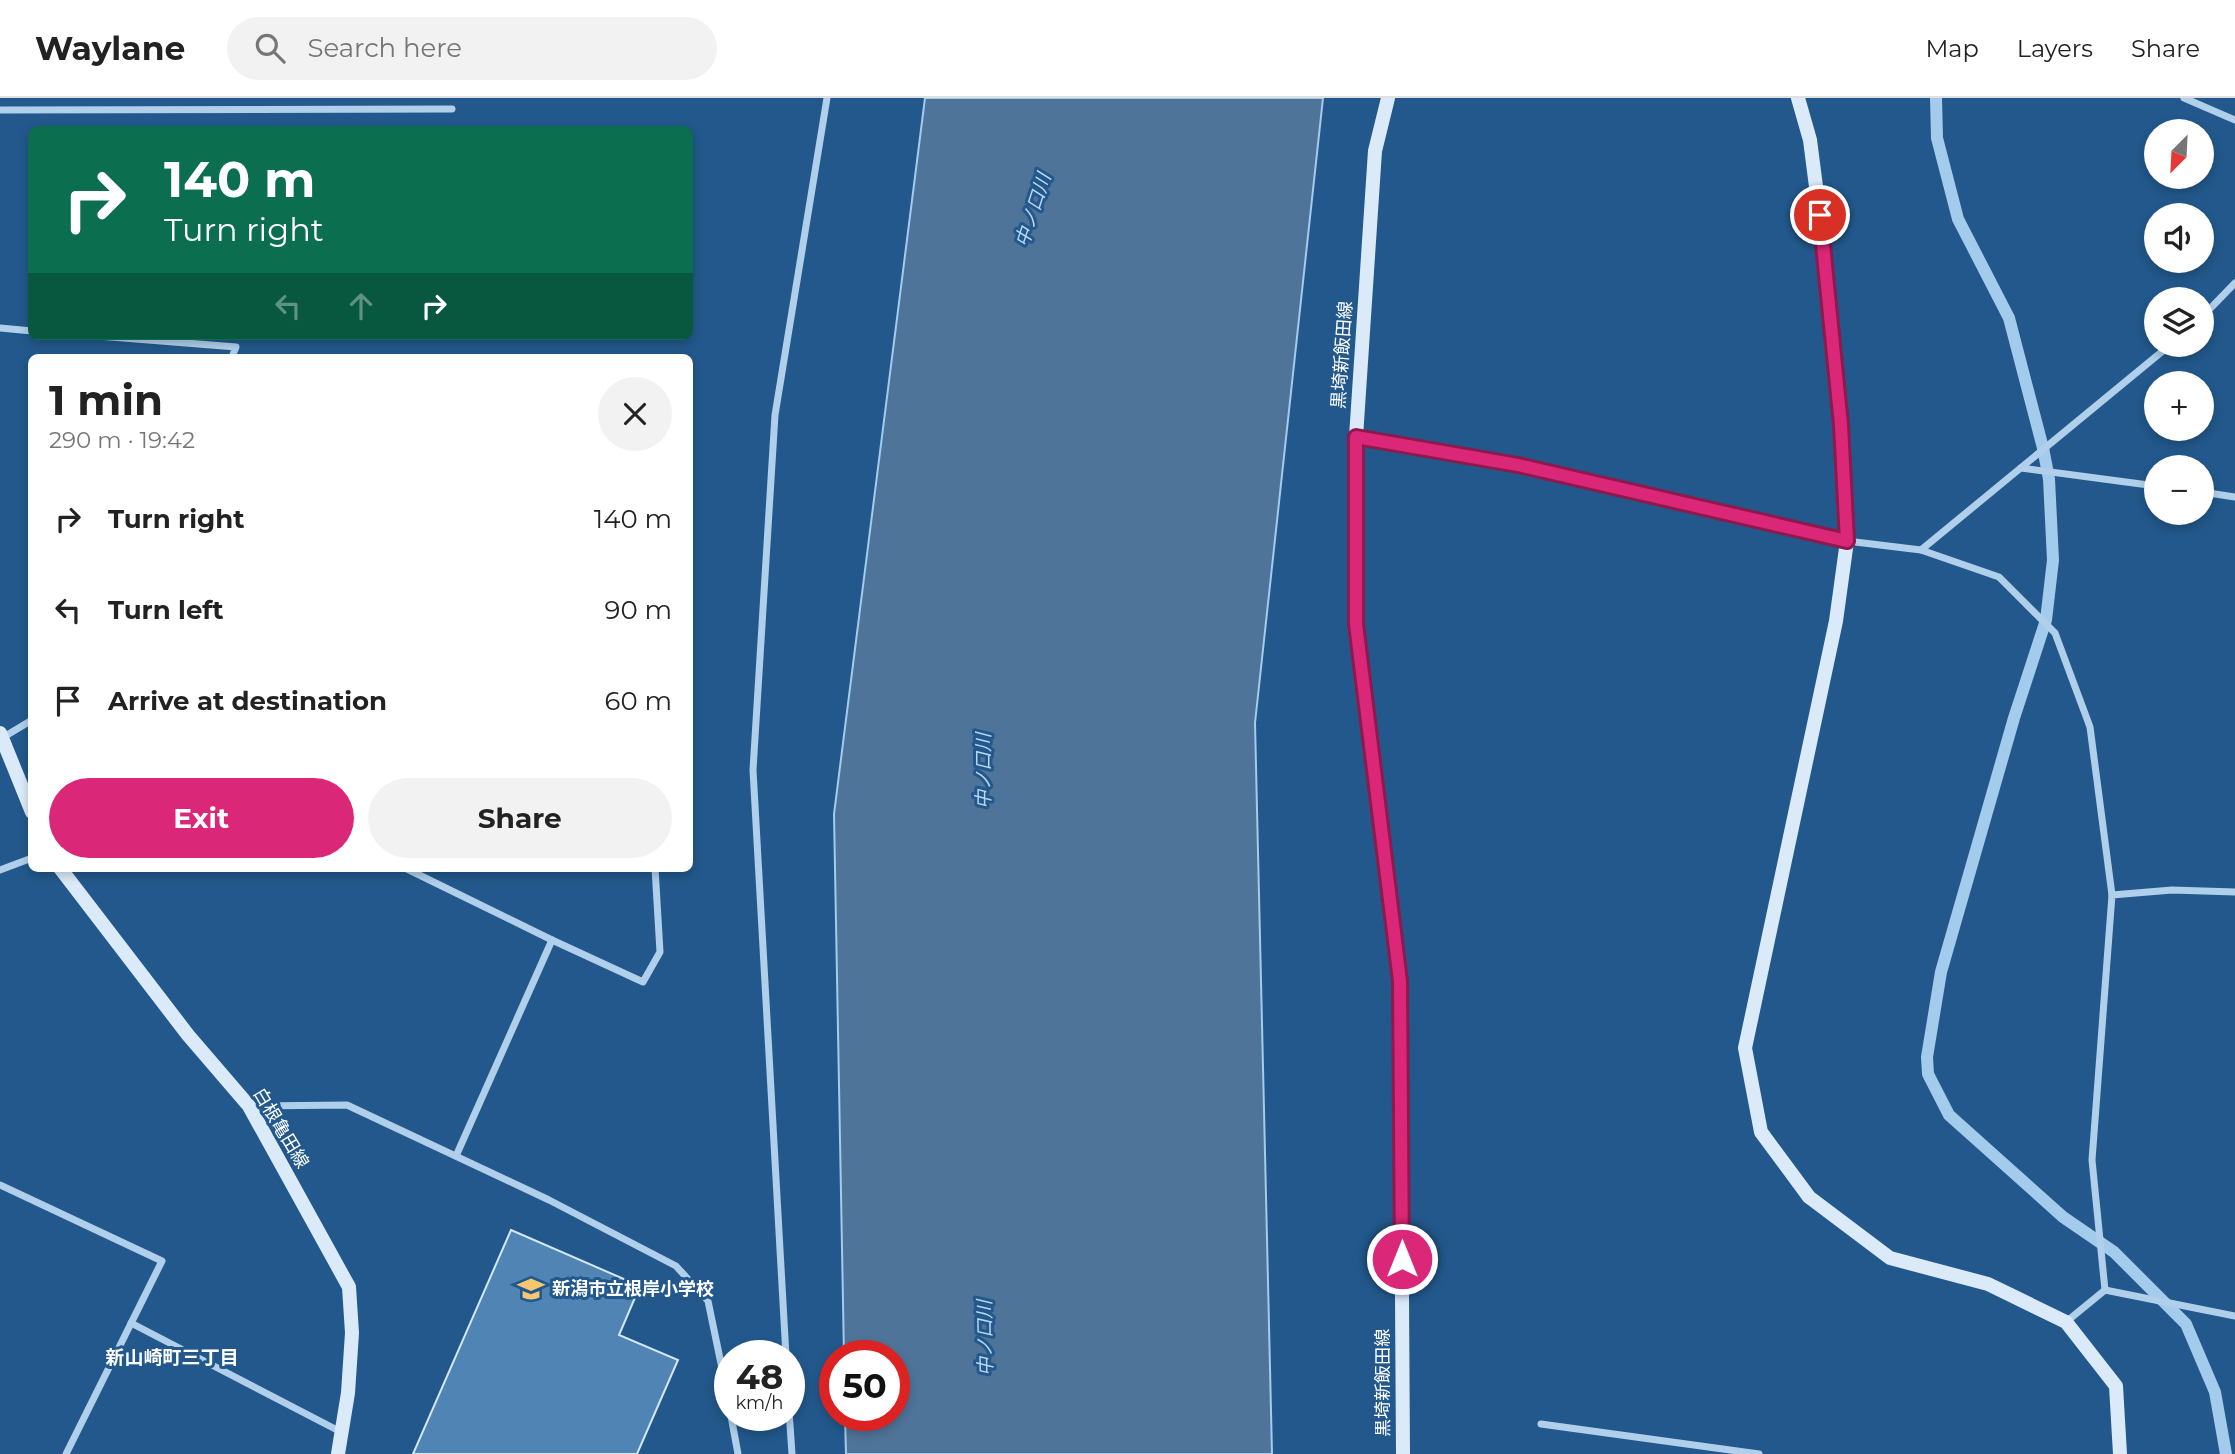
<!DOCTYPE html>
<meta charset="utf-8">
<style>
body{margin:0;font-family:Montserrat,"Noto Sans JP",sans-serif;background:#f2f2f2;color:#222;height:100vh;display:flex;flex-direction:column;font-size:26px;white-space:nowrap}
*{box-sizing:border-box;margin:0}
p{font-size:23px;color:#767676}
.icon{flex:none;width:38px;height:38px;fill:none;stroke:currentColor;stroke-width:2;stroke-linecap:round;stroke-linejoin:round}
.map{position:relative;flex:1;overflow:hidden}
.sheet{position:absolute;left:28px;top:256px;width:665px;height:518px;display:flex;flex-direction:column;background:#fff;border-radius:10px;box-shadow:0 4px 10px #0003}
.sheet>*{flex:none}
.hud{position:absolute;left:28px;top:28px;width:665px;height:214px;border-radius:10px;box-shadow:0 4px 10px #0003;background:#0b6e4f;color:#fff;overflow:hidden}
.needle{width:46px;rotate:204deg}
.tools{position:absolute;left:2144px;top:21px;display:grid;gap:14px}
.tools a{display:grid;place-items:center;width:70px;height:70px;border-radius:50%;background:#fff;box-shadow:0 4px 10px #0003;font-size:35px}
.speed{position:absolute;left:714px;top:1242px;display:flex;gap:14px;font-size:35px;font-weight:700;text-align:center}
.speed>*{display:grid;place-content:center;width:91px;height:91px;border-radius:50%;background:#fff;box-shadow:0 4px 10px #0003;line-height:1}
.speed small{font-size:18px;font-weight:400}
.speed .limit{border:10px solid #d22;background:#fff;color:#111}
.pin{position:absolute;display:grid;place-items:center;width:60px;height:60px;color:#fff;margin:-30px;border:4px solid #fff;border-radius:50%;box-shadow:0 2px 7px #0007}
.me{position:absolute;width:77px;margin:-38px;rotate:0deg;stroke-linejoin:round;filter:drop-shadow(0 0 5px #0008)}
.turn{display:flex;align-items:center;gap:24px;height:147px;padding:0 21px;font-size:32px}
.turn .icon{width:91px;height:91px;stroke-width:2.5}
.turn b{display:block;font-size:49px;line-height:60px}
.lanes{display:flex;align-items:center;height:66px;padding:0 21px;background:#0003;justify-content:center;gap:35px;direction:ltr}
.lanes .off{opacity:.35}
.round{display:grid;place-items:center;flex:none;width:74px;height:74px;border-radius:37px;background:#f2f2f2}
.head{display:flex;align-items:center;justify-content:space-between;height:119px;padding:0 21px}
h1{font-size:42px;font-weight:700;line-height:52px}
.primary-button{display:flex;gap:14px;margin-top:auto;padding:14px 21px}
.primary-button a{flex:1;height:80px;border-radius:42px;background:#db2777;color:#fff;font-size:28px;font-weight:700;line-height:80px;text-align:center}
.primary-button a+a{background:#f2f2f2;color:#222}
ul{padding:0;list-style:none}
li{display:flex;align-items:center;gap:21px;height:91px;padding:0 21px}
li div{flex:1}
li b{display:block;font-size:26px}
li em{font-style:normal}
header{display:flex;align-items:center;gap:42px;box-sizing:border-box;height:98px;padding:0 35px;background:#fff;border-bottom:2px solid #e0e0e0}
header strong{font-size:33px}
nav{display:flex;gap:38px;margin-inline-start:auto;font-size:24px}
.search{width:490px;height:63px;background:#f2f2f2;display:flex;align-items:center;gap:18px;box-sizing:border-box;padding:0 24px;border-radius:38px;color:#767676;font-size:26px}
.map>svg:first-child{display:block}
.water{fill:#4f7499;stroke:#a3cbec;stroke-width:2}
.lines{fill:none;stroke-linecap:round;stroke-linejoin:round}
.stream{stroke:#a3cbec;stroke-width:12}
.building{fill:#4f84b5;stroke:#d4e7f8;stroke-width:2}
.street{stroke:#afcfeb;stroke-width:7}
.secondary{stroke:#dbeaf9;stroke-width:14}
.route-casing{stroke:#8e194d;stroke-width:18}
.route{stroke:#db2777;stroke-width:12}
.labels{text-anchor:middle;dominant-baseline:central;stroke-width:6;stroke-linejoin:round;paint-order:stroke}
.street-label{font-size:18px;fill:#fff;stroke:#22588b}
.poi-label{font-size:18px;font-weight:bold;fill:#fff;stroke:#22588b;text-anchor:start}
.water-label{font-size:19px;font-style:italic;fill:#bbd8f2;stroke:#22588b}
.neighbourhood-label{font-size:19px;font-weight:bold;fill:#fff;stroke:#22588b}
</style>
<header>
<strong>Waylane</strong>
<div class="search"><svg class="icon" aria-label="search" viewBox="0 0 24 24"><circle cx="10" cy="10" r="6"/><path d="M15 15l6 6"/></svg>Search here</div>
<nav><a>Map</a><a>Layers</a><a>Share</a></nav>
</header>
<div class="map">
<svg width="2235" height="1356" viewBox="0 0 2235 1356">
<rect width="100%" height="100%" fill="#22588b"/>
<polygon class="water" points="925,0 1323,0 1255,625 1272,1356 846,1356 845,1318 894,1318 894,1258 844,1258 834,716"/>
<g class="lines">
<polyline class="stream" points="1936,0 1937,40 1958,121 2009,220 2043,350 2049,381 2053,462 2046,522 2014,620 1941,874 1927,959 1928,976 1949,1017 2063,1119 2114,1154 2186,1226 2215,1294 2226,1356"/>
</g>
<polygon class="building" points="511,1132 640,1188 619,1237 678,1262 637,1356 413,1356"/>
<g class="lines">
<g class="street">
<polyline points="2184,0 2235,22"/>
<polyline points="0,12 452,11"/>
<polyline points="2202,219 2235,185"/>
<polyline points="0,230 32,233"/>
<polyline points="98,238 236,249 232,259"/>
<polyline points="1357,339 1518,367 1847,443 1921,452 2170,247"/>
<polyline points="2021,370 2156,388"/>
<polyline points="2202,394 2235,399"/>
<polyline points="1921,452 1999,479 2055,535 2090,629 2112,797"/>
<polyline points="2,640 32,622"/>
<polyline points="405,770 552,842 456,1058"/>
<polyline points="0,772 32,760"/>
<polyline points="552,842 643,884 660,854 655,770"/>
<polyline points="250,1008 347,1007 549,1102 676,1168 708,1203 730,1309"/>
<polyline points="0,1087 162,1163 66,1356"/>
<polyline points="2105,1192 2092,1062 2112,797 2172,792 2235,794"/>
<polyline points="2066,1224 2105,1192 2235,1218"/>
<polyline points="131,1225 341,1334"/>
<polyline points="786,1258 753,672 775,317 827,0"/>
<polyline points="789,1312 792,1356"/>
<polyline points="731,1318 738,1356"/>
<polyline points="1541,1326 1759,1356"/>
</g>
<g class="secondary">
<polyline points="1388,0 1375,53 1356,339 1356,526 1400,883 1403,1356"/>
<polyline points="1798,0 1810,42 1823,143 1843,353 1847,443 1836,523 1745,950 1761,1034 1809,1099 1890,1160 1988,1186 2066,1224 2116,1288 2120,1356"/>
<polyline points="0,635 32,714"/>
<polyline points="60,770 188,937 249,1008 349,1189 352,1235 348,1295 338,1356"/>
</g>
</g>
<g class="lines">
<g class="route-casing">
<polyline id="route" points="1402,1161 1400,883 1356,526 1356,339 1518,367 1847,443 1841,327 1820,117"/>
</g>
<use href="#route" class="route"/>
</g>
<defs>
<g id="school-bare" transform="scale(2.1)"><path d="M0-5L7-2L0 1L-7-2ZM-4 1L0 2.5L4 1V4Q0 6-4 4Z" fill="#f7c671" stroke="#22588b" stroke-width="2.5" paint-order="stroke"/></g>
</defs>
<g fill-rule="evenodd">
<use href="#school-bare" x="531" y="1191"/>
</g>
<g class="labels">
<g class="street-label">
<text transform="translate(1342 257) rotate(-86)">黒埼新飯田線</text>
<text transform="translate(281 1030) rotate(59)">白根亀田線</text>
<text transform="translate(1383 1285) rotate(-90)">黒埼新飯田線</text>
</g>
<g class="poi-label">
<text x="552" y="1191">新潟市立根岸小学校</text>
</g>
<g class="water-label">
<text transform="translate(1033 112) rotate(-72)">中ノ口川</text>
<text transform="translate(983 673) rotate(-90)">中ノ口川</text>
<text transform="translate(985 1240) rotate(-91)">中ノ口川</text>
</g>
<g class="neighbourhood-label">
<text x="172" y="1259">新山崎町三丁目</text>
</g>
</g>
</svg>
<div class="tools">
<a><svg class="needle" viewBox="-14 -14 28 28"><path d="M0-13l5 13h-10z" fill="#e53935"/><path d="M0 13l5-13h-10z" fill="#767676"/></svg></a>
<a><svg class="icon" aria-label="sound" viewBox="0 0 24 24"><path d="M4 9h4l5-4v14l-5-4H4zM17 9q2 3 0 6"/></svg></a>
<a><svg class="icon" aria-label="layers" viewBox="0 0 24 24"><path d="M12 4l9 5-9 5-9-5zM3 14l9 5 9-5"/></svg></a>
<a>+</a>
<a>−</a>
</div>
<div class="speed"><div>48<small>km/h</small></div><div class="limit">50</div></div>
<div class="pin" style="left:1820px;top:117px;background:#d93025"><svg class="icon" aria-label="arrive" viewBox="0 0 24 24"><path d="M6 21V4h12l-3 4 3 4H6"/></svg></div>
<svg class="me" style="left:1402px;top:1161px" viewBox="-20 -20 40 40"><circle r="17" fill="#db2777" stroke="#fff" stroke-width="3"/><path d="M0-11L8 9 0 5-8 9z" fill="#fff"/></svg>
<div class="hud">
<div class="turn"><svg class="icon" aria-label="right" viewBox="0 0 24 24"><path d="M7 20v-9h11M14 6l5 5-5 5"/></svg><div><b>140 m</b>Turn right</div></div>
<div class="lanes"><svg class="icon off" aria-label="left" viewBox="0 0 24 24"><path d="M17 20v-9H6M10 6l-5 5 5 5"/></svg><svg class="icon off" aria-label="ahead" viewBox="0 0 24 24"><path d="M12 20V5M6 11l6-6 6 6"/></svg><svg class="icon" aria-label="right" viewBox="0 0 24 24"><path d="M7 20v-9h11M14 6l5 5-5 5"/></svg></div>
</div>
<section class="sheet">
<div class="head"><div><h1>1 min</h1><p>290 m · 19:42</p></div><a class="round"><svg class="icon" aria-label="close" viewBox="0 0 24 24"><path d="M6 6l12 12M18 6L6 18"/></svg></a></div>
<ul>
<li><svg class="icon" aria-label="right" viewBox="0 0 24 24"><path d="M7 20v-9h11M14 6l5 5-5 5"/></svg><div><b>Turn right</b></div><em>140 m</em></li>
<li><svg class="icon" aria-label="left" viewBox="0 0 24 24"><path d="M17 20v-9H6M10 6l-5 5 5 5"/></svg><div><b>Turn left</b></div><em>90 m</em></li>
<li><svg class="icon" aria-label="arrive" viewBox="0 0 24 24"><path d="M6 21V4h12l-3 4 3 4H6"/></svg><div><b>Arrive at destination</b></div><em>60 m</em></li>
</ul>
<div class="primary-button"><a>Exit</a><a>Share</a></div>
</section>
</div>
